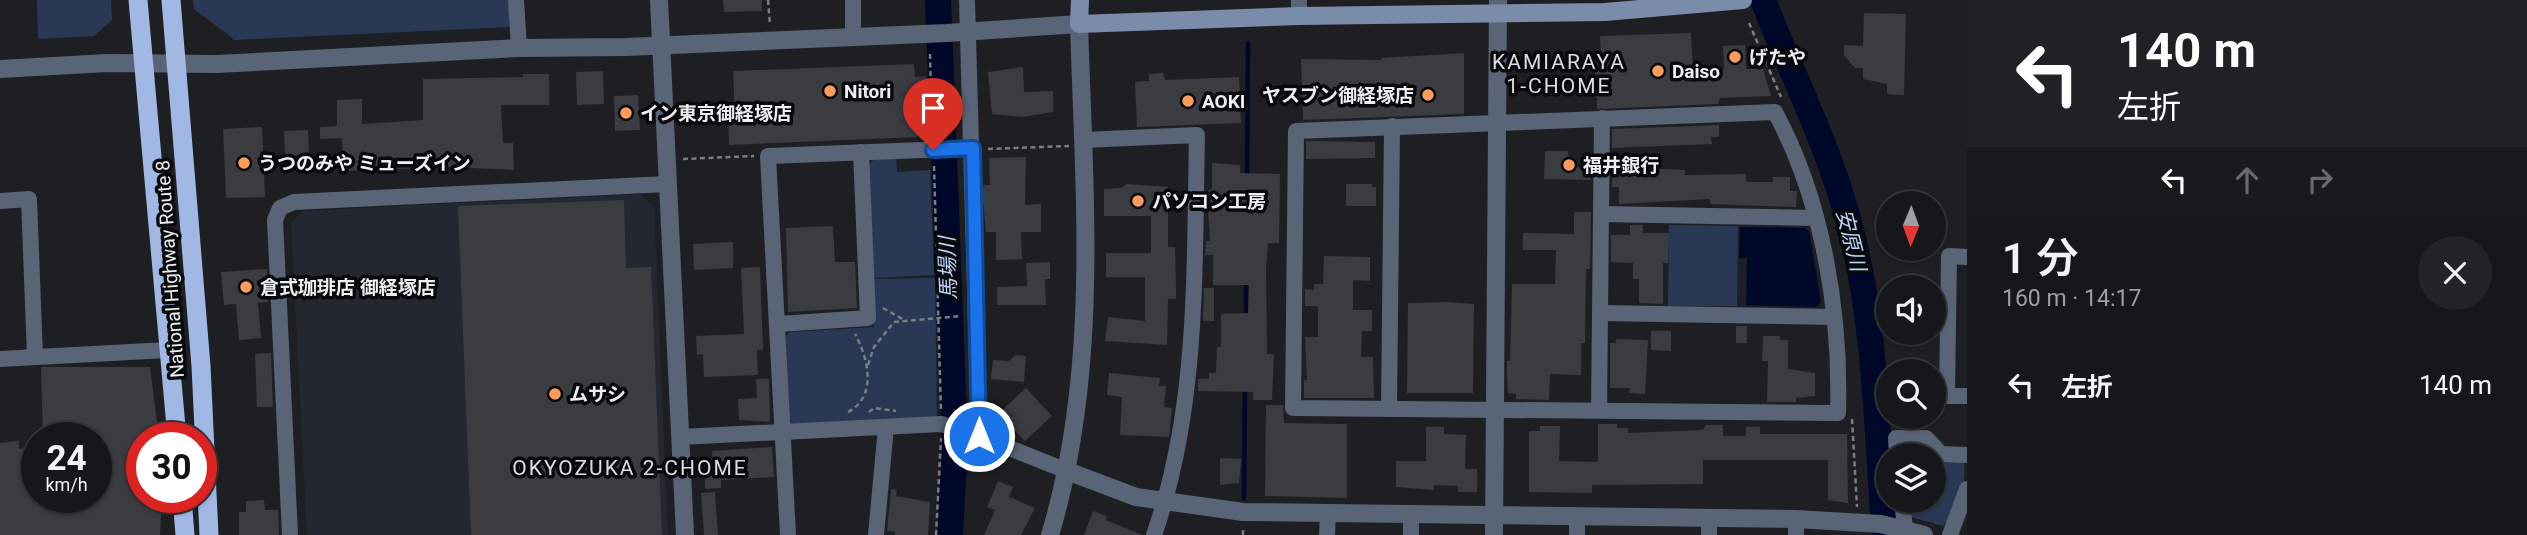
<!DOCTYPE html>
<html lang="ja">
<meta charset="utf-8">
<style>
body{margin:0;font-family:Roboto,"Noto Sans JP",sans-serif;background:#232427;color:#f1f3f6;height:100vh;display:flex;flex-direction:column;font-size:26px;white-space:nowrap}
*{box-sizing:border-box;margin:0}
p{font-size:23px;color:#9e9fa2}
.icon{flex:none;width:38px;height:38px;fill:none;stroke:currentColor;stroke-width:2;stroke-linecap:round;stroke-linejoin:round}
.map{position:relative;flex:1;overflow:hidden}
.side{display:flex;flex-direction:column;background:#16171a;width:560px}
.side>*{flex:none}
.hud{background:#202124;color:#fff;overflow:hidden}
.needle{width:46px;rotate:181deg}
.fabs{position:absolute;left:1876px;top:191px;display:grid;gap:14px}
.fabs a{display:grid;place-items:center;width:70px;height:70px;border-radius:50%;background:#16171a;box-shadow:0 2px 5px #0004,0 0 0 2px #353639;font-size:35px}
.speed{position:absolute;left:21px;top:422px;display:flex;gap:14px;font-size:35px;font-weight:700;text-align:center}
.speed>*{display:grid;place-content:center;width:91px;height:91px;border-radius:50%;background:#16171a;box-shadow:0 2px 5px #0004,0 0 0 2px #353639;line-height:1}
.speed small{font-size:18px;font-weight:400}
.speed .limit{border:10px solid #d22;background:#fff;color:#111}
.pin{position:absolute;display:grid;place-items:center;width:60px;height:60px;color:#fff;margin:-72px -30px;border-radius:50% 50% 50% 0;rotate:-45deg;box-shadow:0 0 7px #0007}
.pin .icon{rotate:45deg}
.me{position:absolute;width:77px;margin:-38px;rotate:0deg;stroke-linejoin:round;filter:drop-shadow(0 0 5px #0008)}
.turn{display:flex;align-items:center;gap:24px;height:147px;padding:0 35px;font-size:32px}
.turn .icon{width:91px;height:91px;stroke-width:2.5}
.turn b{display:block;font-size:49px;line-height:60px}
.lanes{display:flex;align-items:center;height:66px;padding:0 35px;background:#0003;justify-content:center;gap:35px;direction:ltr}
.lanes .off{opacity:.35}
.round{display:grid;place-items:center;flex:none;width:74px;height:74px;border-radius:37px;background:#232427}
.summary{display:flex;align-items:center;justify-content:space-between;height:119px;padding:0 35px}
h1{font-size:42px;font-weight:600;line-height:52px}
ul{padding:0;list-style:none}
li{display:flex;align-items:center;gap:21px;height:105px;padding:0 35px}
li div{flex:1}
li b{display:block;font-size:26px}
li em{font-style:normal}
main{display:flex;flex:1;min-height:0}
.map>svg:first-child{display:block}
.built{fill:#232830}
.green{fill:#293955}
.water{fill:#00082a}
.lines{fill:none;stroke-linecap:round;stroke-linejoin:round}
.stream{stroke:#00082a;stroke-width:4.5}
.river{stroke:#00082a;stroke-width:26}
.building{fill:#3a3c40}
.path{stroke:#7b7d80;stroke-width:2.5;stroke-dasharray:5 3.5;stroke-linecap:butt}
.minor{stroke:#5a6477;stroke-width:16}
.tertiary{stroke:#5a6477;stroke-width:18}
.secondary{stroke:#7b8caa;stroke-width:18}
.trunk{stroke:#a0b8e3;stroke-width:19}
.route-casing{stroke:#114b97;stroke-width:18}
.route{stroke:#1a73e8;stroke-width:12}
.poi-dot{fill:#ff9b5a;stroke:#08090b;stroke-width:2.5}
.labels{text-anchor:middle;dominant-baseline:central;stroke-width:7;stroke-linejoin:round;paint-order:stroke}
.poi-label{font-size:19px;font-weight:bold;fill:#edeff1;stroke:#08090b;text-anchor:start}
.street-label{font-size:19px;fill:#edeff1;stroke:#08090b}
.neighbourhood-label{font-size:21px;letter-spacing:2px;fill:#dadde2;stroke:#08090b}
.water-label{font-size:21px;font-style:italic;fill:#bdd3fb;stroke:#08090b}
</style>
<main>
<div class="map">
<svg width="1967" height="535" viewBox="0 0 1967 535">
<rect width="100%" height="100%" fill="#1d1f23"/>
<polygon class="built" points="640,194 654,207 668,535 307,535 291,223 302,211"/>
<g class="green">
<polygon points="37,0 111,0 112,20 94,36 38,39"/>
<polygon points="193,0 509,0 510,27 235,40 194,9"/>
<polygon points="896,156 897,172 930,170 934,275 873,278 868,166 875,158"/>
<polygon points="1669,225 1738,226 1737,306 1668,306"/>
<polygon points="935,278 937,418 788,426 785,337 790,332 874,327 873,279"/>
<path d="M1944 462H1964C1967 483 1957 510 1943 526L1908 516 1907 501 1934 500V471Z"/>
</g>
<polygon class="water" points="1740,227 1805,228 1809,231 1821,302 1816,307 1746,305 1747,258 1739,258"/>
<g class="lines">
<g class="stream">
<polyline points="1247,178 1248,43"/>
<polyline points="1246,318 1246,281"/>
<polyline points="1244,498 1245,386"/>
</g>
<g class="river">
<polyline points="938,0 955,445 950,535"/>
<path d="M1763 0C1794 80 1831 149 1852 234 1877 333 1876 434 1885 535"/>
</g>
</g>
<g class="building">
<polygon points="723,0 762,0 762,11 724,12"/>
<polygon points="1864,13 1906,14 1904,95 1887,94 1887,84 1863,79 1863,68 1855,68 1844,55 1844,45 1863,46"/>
<polygon points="1691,33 1693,70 1724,70 1723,46 1745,45 1746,69 1763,69 1771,96 1720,98 1718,104 1597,109 1595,57 1601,56 1600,36"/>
<polygon points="1464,53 1464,114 1303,120 1301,59 1381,60 1381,58"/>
<polygon points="914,64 915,77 926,76 927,105 917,106 918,137 729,145 728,116 735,116 733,71"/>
<polygon points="1023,67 1024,92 1053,91 1053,112 1023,117 992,114 988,72"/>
<polygon points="603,71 604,104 577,105 576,72"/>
<polygon points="1163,73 1165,80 1239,77 1241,123 1137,127 1135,82 1149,81 1149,74"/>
<polygon points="523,74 549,74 549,105 501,105 503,143 513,143 514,170 451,167 343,171 342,138 320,139 320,127 337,126 337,100 362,99 362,124 423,120 423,79 523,77"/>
<polygon points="638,95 640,130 615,131 614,96"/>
<polygon points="1719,125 1719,137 1711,137 1712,144 1612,148 1612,129"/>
<polygon points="262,127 265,197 226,198 223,129"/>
<polygon points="308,130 309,155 285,156 284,131"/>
<polygon points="1306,141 1375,142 1375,158 1306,159"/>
<polygon points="1545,151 1568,151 1569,167 1591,167 1591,180 1544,179"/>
<polygon points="1026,157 1025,205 1041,204 1041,232 1021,232 1022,259 996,260 996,232 986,232 983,201 983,185 990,185 989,158"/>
<polygon points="1212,163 1240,165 1240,173 1280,174 1279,243 1268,243 1266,269 1267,354 1274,354 1272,400 1253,400 1253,392 1198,391 1198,379 1209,379 1209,373 1216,373 1217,347 1221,347 1221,314 1248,313 1249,285 1213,285 1213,255 1205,255 1206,241 1210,241 1207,191 1212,189"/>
<polygon points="1612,167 1685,170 1685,175 1746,174 1746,182 1773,182 1773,177 1790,177 1790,191 1797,191 1796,207 1710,204 1710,199 1619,204 1619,187 1612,187"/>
<polygon points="1127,184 1168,187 1168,247 1175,247 1176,287 1176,299 1168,299 1167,345 1105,341 1108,317 1145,321 1145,277 1106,277 1106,253 1151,253 1151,216 1104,216 1104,189 1121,188"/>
<polygon points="1346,184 1372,184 1372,187 1376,187 1376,206 1346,206"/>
<polygon points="624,200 626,268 651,267 662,535 471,535 458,206"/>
<polygon points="1574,212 1591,212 1590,269 1586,269 1585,343 1581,343 1581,375 1550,374 1549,400 1516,399 1516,394 1508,393 1507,374 1507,361 1510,361 1512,284 1555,284 1556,250 1523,250 1523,233 1574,234"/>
<polygon points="1630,225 1643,225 1643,233 1669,233 1668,263 1663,263 1663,304 1639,303 1639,279 1633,279 1633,263 1611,262 1611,235 1630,235"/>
<polygon points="833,226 835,262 855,262 857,308 788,312 786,228"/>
<polygon points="733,242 733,268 694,270 693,244"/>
<polygon points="1324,256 1370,257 1370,281 1353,280 1353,310 1372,310 1372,331 1362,331 1361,357 1373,357 1374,398 1304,398 1304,380 1307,380 1305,337 1318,337 1318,306 1305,306 1305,289 1314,290 1314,284 1323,284"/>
<polygon points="1050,262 1050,279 1045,279 1046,305 997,305 997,287 1027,286 1026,263"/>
<polygon points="760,267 763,350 757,350 758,375 704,377 703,354 697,355 696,336 744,334 741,268"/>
<polygon points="267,269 268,302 258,303 261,338 239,340 236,304 224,305 221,272"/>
<polygon points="1204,288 1214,288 1214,321 1203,321"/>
<polygon points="1448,302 1474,304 1473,393 1407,393 1408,303"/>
<rect x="1736" y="326" width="11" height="17"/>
<polygon points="1651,331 1671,331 1671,351 1651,350"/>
<polygon points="1763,336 1780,336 1780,340 1788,340 1788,369 1815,373 1815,396 1796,398 1796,402 1767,402 1768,361 1762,361"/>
<polygon points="1616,339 1648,340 1645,394 1629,393 1630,388 1610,388 1610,343 1616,343"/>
<polygon points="271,353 273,407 257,407 255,354"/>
<polygon points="1015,355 1026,356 1024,382 991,379 993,360 1009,361"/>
<polygon points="41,367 150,367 159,438 142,438 142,497 162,497 160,535 0,535 0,443 19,441 19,449 28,448 31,497 96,497 96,438 43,438"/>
<polygon points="1109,373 1160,378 1159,386 1166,386 1164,407 1172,408 1169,437 1120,435 1122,397 1107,395"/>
<polygon points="756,379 769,379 770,422 739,420 738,399 757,398"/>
<polygon points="1026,388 1052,416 1025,441 998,414"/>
<polygon points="1266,405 1283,405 1284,423 1347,424 1347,498 1265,496"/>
<polygon points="1598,424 1617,424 1617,428 1628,428 1628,433 1703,430 1706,425 1723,425 1723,436 1746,436 1746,427 1760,427 1760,434 1847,434 1848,503 1828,500 1828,460 1703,460 1703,484 1592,485 1592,493 1529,492 1529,431 1540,431 1540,426 1560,426 1559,461 1598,462"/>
<polygon points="1426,427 1444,427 1444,434 1466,435 1465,469 1477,469 1477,492 1458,492 1458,486 1434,485 1434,490 1396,487 1396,461 1426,461"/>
<polygon points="772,447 774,477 721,480 721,488 705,489 705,474 713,467 712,451"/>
<polygon points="1220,458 1241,459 1239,483 1220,485"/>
<polygon points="998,481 1013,487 1009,497 1035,508 1021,535 984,535 995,510 987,507"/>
<polygon points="891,489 897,490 896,496 930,502 928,535 895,535 895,532 887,531"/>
<polygon points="715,492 718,535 704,535 701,493"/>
<polygon points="264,500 265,510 278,510 279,535 239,535 239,512 246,512 246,501"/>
<polygon points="1093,511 1107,516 1106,520 1142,535 1084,535"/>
</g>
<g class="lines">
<g class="path">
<polyline points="768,0 770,25"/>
<polyline points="1749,23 1781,97"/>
<polyline points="930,54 932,134"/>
<polyline points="988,149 1069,146"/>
<polyline points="683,159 754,156"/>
<polyline points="934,166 941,411"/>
<polyline points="883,308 904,320"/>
<polyline points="868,365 874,347 894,322 961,316"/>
<path d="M848 412C878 396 868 358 855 334"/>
<polyline points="869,412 874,408 896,411"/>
<polyline points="1852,419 1857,507"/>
<polyline points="936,535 941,438"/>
<polyline points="1243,535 1243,527"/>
</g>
<g class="minor">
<polyline points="516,0 519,48"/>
<polyline points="967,0 979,436"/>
<polyline points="1299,16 1299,0"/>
<polyline points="853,37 853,0"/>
<path d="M1775 112C1823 201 1841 312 1838 413L1293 408 1296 131Z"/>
<path d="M1083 140 1197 135C1194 270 1199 406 1154 535"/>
<polyline points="0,201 29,199 35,357"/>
<polyline points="1601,214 1815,218"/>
<polyline points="1967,257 1949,256 1947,396 1967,396"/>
<polyline points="1600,313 1833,317"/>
<polyline points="779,324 868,318 861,152"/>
<polyline points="0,359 167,350"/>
<polyline points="1389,409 1392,126"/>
<polyline points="1599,410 1602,118"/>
<polyline points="680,437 941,424 979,436 1067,471"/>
<polyline points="1897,455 1896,438 1926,438 1941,454 1967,455"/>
<polyline points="1902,500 1905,529"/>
<polyline points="290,535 275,220 280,208 294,202 667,184"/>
<polyline points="788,535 768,156 973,148"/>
<polyline points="876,535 886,427"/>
<polyline points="1327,535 1328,514"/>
<polyline points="1411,535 1411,515"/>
<polyline points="1577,535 1577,517"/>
<polyline points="1709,535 1709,518"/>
<polyline points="1796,535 1796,519"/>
<polyline points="1950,535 1967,489"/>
</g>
<g class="tertiary">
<polyline points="659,0 685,535"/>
<path d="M0 69 107 63 217 64 519 48 626 47 947 33 1079 24C1084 194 1100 369 1050 535"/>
<polyline points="1067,471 1136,497 1243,512 1796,519 1881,524 1924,535"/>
<polyline points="1494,535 1498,0"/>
</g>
<polyline class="secondary" points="1080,0 1079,24 1299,16 1605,12 1743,0"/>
<g class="trunk">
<polyline points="138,0 177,438"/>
<polyline points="171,0 201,366 209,535"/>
<polyline points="182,497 185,535"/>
</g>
</g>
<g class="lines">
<g class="route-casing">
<polyline id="route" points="933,150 973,148 979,436"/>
</g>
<use href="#route" class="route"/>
</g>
<g class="poi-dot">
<circle cx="1735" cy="57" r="7"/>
<circle cx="1658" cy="71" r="7"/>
<circle cx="830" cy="91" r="7"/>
<circle cx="1428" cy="95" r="7"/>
<circle cx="1188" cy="101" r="7"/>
<circle cx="626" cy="113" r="7"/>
<circle cx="244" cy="163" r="7"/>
<circle cx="1569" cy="165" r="7"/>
<circle cx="1138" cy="201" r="7"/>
<circle cx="246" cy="287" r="7"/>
<circle cx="555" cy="394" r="7"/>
</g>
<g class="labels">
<g class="poi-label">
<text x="1749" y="57">げたや</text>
<text x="1672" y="71">Daiso</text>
<text x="844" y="91">Nitori</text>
<text x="1414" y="95" text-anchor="end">ヤスブン御経塚店</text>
<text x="1202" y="101">AOKI</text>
<text x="640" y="113">イン東京御経塚店</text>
<text x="258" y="163">うつのみや ミューズイン</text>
<text x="1583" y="165">福井銀行</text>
<text x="1152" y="201">パソコン工房</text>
<text x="260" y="287">倉式珈琲店 御経塚店</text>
<text x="569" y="394">ムサシ</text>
</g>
<g class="street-label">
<text transform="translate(170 269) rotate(-94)">National Highway Route 8</text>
</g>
<g class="neighbourhood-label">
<text x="1559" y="62">KAMIARAYA<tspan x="1559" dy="24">1-CHOME</tspan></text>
<text x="630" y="468">OKYOZUKA 2-CHOME</text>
</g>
<g class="water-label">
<text transform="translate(1851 240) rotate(76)">安原川</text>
<text transform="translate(948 268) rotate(-92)">馬場川</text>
</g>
</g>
</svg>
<div class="fabs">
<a><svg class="needle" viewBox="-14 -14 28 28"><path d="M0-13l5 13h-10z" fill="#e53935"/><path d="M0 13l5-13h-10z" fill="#9e9fa2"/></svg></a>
<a><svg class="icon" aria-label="sound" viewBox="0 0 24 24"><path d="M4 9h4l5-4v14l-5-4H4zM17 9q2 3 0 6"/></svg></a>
<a><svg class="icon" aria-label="search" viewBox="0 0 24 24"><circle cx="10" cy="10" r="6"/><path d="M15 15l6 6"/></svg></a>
<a><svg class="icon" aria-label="layers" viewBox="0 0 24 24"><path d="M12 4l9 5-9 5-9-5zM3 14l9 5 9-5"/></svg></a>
</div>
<div class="speed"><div>24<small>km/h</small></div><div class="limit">30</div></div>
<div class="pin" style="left:933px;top:150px;background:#d93025"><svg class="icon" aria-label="arrive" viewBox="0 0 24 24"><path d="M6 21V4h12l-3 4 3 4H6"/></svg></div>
<svg class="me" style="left:979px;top:436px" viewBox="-20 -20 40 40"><circle r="17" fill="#1a73e8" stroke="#fff" stroke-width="3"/><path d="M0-11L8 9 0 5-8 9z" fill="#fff"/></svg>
</div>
<section class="side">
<div class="hud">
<div class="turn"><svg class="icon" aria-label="left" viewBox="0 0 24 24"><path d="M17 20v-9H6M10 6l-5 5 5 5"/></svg><div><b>140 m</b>左折</div></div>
<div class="lanes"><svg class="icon" aria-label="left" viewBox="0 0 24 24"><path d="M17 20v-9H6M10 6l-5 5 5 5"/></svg><svg class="icon off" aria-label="ahead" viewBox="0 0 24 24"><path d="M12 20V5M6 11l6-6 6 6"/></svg><svg class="icon off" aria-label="right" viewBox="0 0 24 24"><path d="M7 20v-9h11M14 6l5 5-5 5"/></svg></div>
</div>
<div class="summary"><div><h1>1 分</h1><p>160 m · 14:17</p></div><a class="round"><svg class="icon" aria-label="close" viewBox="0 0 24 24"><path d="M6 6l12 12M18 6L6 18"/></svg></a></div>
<ul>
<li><svg class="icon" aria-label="left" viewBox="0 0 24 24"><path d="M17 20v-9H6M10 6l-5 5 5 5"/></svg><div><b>左折</b></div><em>140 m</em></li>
</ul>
</section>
</main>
